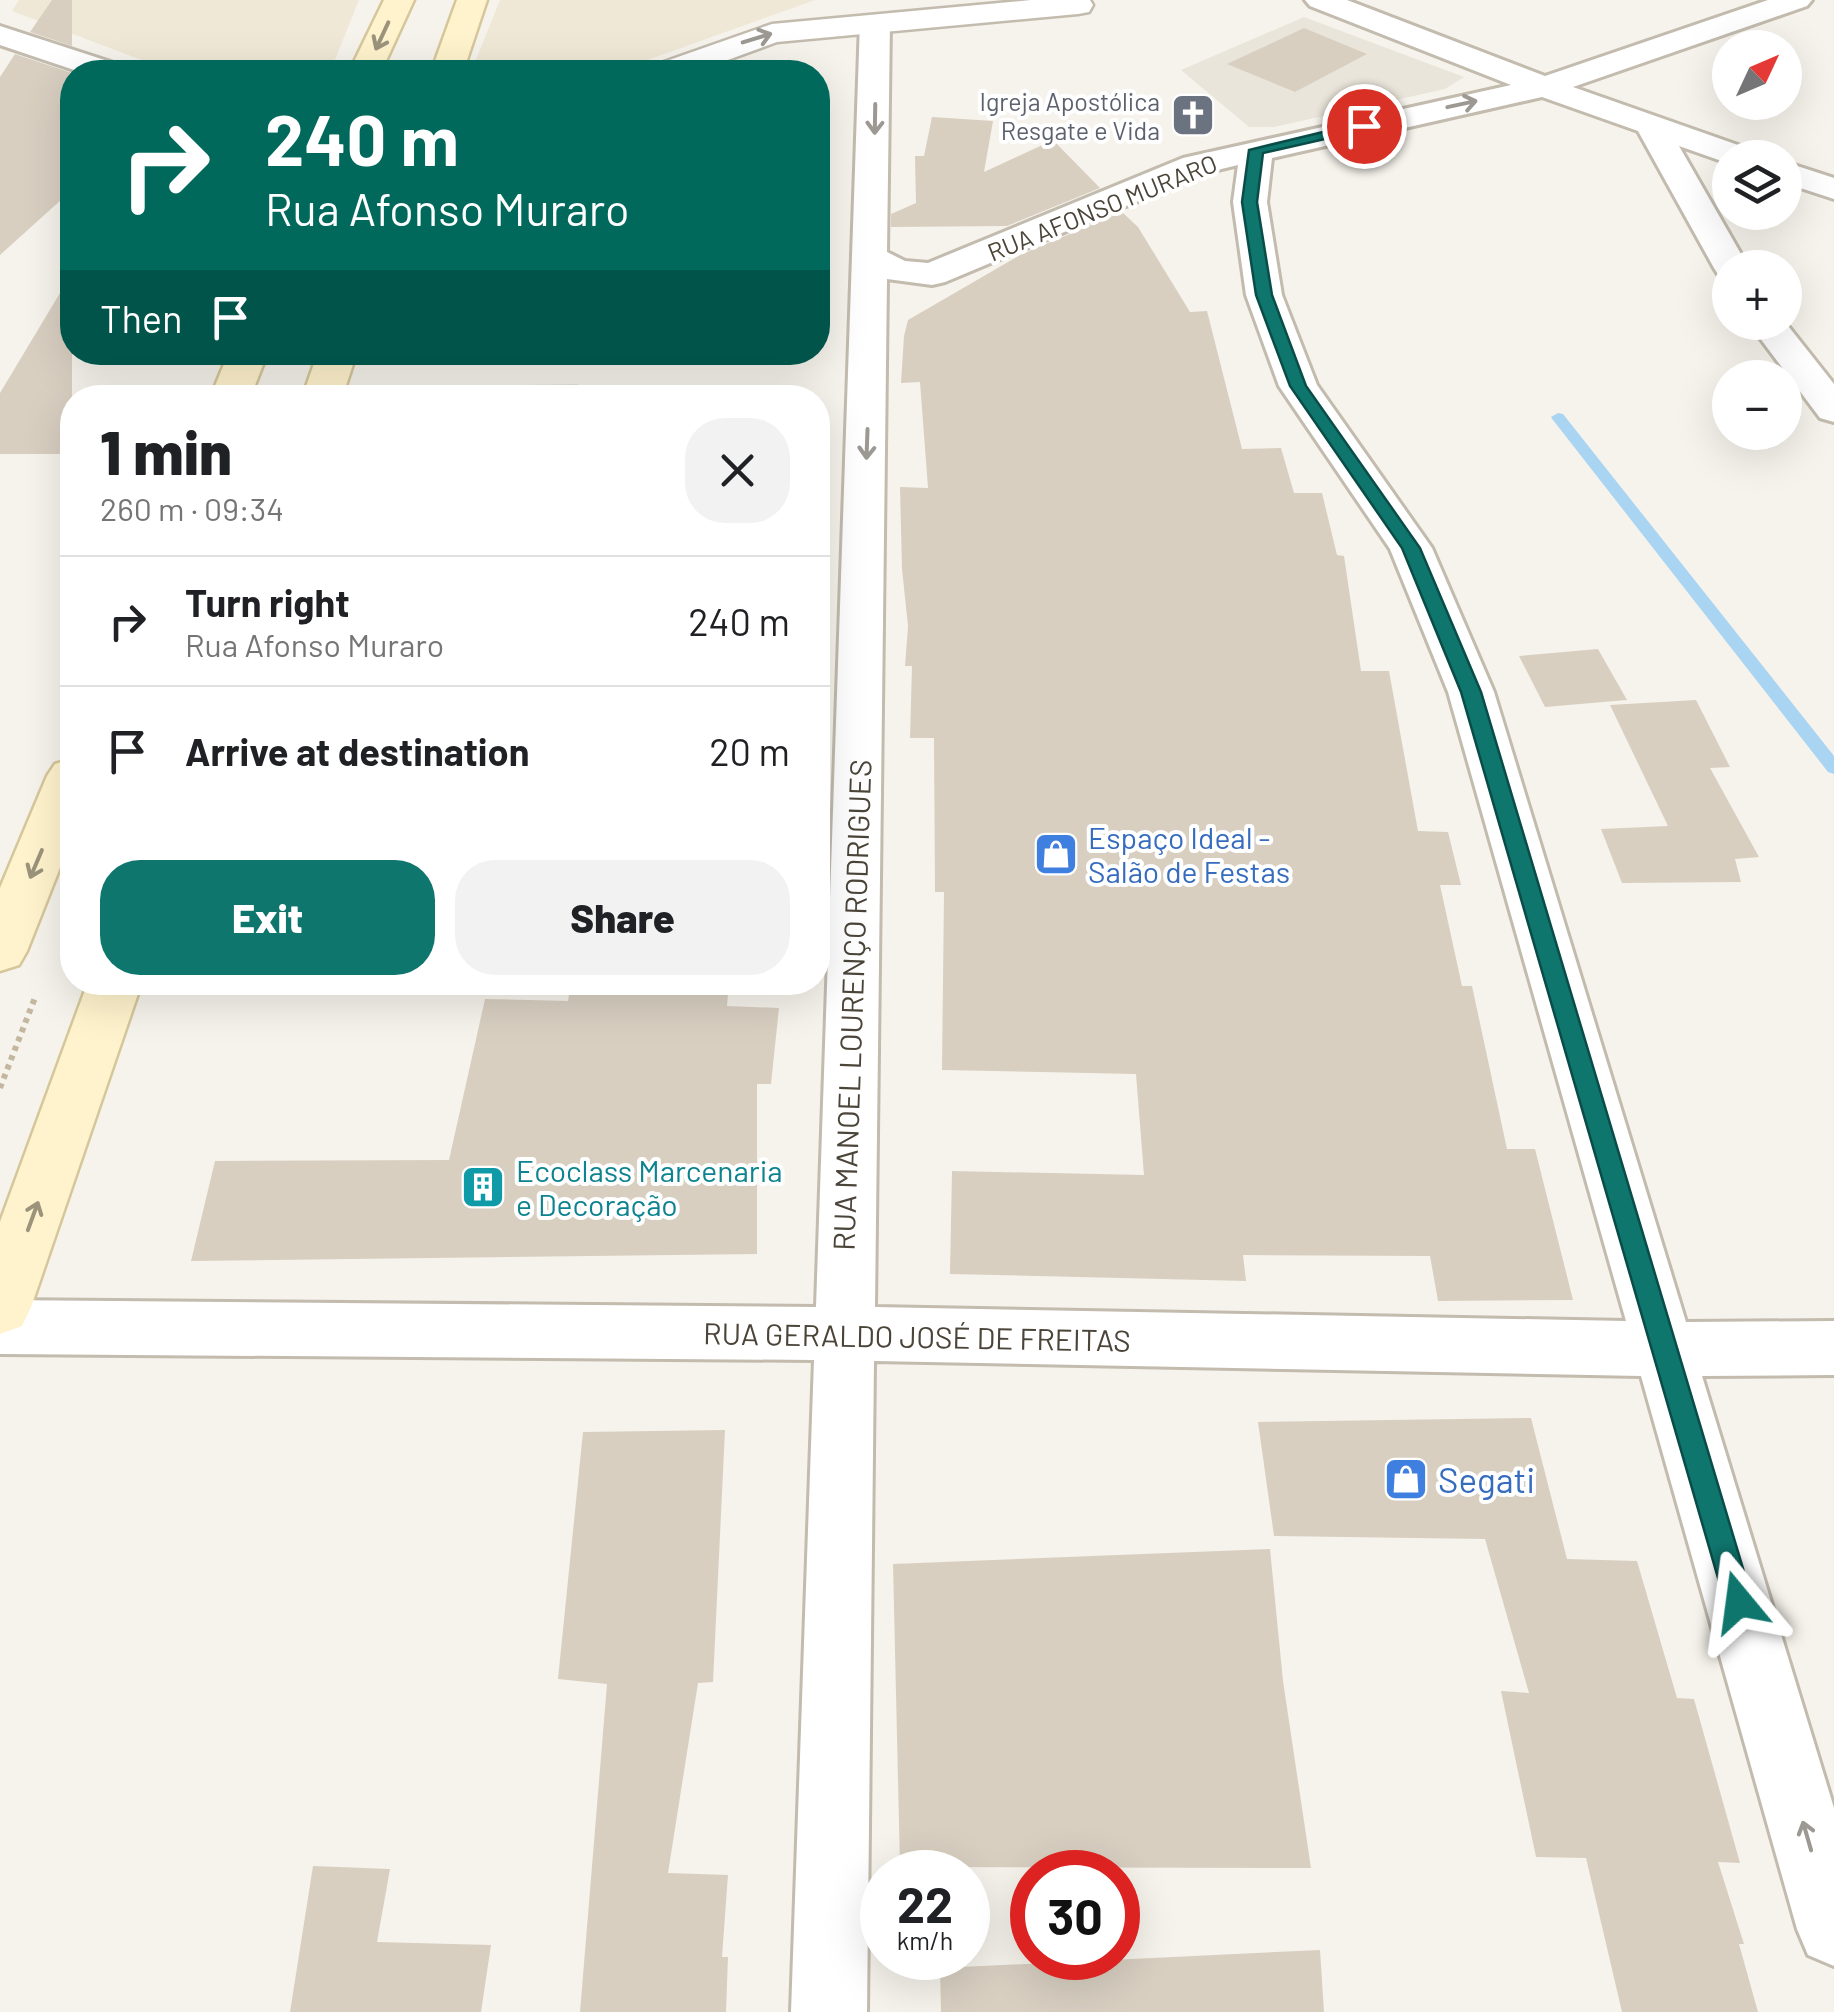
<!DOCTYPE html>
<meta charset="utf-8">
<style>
body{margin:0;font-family:Barlow,sans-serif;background:#f2f2f2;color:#202124;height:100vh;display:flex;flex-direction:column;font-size:38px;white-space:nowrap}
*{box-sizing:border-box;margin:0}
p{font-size:32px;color:#757577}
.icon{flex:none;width:55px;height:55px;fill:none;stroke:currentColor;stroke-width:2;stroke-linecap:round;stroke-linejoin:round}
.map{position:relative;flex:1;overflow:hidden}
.sheet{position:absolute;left:60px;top:385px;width:770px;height:610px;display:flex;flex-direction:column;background:#fff;border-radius:40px;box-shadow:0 10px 40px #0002}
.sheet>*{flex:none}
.top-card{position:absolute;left:60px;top:60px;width:770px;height:305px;border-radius:40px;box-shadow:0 10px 40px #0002;background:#00695c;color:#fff;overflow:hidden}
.needle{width:65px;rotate:46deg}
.buttons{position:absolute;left:1712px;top:30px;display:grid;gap:20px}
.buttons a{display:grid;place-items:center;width:90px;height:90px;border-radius:50%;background:#fff;box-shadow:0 10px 40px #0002;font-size:50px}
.speed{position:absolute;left:860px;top:1850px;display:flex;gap:20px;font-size:50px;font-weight:700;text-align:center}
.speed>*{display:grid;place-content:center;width:130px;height:130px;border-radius:50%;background:#fff;box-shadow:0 10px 40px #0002;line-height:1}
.speed small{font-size:25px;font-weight:400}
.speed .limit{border:15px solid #d22;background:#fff;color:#111}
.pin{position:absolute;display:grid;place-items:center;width:85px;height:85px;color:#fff;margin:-42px;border:5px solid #fff;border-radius:50%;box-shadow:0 2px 10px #0007}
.me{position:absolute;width:110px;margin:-55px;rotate:344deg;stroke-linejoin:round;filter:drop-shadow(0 0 8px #0008)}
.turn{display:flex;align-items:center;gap:35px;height:210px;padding:0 40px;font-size:45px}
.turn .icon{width:130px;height:130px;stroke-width:2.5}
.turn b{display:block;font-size:70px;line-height:85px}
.then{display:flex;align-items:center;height:95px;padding:0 40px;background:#0003;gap:20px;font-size:38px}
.round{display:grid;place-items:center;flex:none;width:105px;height:105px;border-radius:40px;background:#f2f2f2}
.headline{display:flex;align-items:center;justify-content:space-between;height:170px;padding:0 40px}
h1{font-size:60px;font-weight:800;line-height:75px}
.button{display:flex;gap:20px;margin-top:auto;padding:20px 40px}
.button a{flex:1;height:115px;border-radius:40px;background:#0f766e;color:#fff;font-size:40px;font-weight:800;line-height:115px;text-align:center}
.button a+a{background:#f2f2f2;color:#202124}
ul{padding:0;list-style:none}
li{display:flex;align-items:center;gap:30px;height:130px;padding:0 40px;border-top:2px solid #e0e0e0}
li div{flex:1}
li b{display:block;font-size:38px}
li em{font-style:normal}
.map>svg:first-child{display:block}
.residential{fill:#eae5da}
.industrial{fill:#e6e2dd}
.education{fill:#efe8d6}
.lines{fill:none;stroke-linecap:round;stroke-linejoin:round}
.stream{fill:#a9d4f2;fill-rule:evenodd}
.building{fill:#d8cfc1}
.minor-casing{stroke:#c2bbae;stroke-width:6}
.tertiary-casing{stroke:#c2bbae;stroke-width:5}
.secondary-casing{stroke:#d6c79b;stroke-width:5}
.path{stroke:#c4b79f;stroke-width:6;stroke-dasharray:5 5;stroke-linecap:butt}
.minor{fill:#fff;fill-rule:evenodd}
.tertiary{fill:#fff;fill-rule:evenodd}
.secondary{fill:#fff3cd;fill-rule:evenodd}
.oneway{stroke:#9c937c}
.oneway2{stroke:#9c9892}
.route{fill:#0f766e;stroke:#0a4d48;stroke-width:2.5}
.labels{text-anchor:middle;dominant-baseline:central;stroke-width:8;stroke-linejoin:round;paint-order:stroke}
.far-worship-label{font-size:25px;fill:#5b616d;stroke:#fff;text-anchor:end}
.far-street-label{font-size:25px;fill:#4b4439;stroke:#fff}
.shop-label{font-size:30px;fill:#366cbe;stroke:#fff;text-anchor:start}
.street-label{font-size:30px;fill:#4b4439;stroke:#fff}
.culture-label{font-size:30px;fill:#0d838f;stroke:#fff;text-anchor:start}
.near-shop-label{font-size:35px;fill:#366cbe;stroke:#fff;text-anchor:start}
</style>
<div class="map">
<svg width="1834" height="2012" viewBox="0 0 1834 2012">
<rect width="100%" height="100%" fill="#f6f3ec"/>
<polygon class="residential" points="1304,17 1464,77 1445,89 1274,127 1249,127 1181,70"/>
<polygon class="industrial" points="578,384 577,397 362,397 364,388"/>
<g class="education">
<polygon points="19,0 359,0 330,72 173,72 12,11"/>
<polygon points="500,0 815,0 614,72 471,72"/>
</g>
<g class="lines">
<polygon class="stream" points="1558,413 1563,414 1834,756 1834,774 1828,772 1553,420 1551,417"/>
</g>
<g class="building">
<polygon points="52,0 72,0 72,46 30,32"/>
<polygon points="1304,28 1367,54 1295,92 1227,64"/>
<polygon points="15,54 72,73 72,190 0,255 0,77"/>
<polygon points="932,117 993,121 984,172 1053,140 1100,188 1007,226 891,227 891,214 916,203 915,156 924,156"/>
<polygon points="1122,212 1138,227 1190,312 1207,311 1242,449 1281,448 1294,493 1322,493 1337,555 1344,556 1361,671 1389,671 1418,831 1448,832 1461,885 1440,885 1462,986 1472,986 1507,1149 1535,1149 1573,1300 1438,1301 1430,1256 1243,1255 1246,1281 950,1274 952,1171 1144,1175 1136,1074 942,1070 944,892 935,892 934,738 910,738 912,666 905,666 908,626 902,569 900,487 928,488 920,382 901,383 904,336 908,320 1022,254"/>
<polygon points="72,273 72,454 0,454 0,393"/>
<polygon points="1598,649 1627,700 1545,707 1519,656"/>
<polygon points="1696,700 1730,767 1710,768 1759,857 1735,859 1741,882 1622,883 1601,829 1668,826 1610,705"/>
<polygon points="571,982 729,982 727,1006 779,1008 771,1084 757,1084 757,1254 191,1261 215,1161 449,1160 485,999 568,1001"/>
<polygon points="1531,1418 1567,1559 1637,1561 1677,1698 1694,1699 1740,1863 1718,1862 1744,1944 1739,1944 1758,2012 1622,2012 1586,1858 1536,1857 1501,1691 1529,1693 1485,1539 1274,1536 1258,1422"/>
<polygon points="725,1430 713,1682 698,1683 668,1873 728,1875 722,1957 728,1957 726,2012 580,2012 607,1684 558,1679 583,1432"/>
<polygon points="1270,1549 1283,1681 1311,1868 900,1867 893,1564"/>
<polygon points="313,1866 390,1869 377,1942 491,1945 481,2012 290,2012"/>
<polygon points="1320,1950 1324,2012 941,2012 940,1968"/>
</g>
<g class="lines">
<g class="minor-casing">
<g id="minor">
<path d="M1305 0H1347L1545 76 1768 0H1812L1807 6 1573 87 1755 151 1759 158H1730V164L1679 146 1749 268H1730V278L1719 276 1714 268 1638 131 1542 97 1272 158 1267 202 1282 295 1317 385 1432 548 1494 692 1686 1322 1834 1321V1375L1702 1376 1834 1808V1966L1808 1955 1797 1929 1641 1376 874 1361 867 2012H791L814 1360 0 1354V1300L816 1307 860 22 864 16H886L890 22 887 252 905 261 928 263 1183 158 1511 85 1310 6ZM1238 165 1233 202 1246 295 1279 386 1390 549 1448 692 1626 1321 875 1307 887 279 932 285 945 282 1205 173Z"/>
<polygon points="0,26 120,65 124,72 80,72 0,45"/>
<polygon points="1785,162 1834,178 1834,199 1785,183"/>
<polygon points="1748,322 1785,322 1834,384 1834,422 1820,418"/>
</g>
</g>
<g class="tertiary-casing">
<polygon id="tertiary" points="1031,0 1090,0 1093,5 1089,12 1078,14 777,42 695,72 650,72 655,65 772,24"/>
</g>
<g class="secondary-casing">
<g id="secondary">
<polygon points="384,0 414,0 381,72 349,72"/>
<polygon points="457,0 487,0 463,72 431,72"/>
<polygon points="229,352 268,352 250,398 210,398"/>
<polygon points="318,352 357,352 342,398 302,398"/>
<polygon points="72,759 72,837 27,951 19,965 0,971 0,888 47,776 55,764"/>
<polygon points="88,982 142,982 31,1307 22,1326 0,1334 0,1222"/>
</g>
</g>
<polyline class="path" points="0,1088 36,995"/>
<use href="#minor" class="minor"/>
<use href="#tertiary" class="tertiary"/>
<use href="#secondary" class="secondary"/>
</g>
<defs><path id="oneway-shaft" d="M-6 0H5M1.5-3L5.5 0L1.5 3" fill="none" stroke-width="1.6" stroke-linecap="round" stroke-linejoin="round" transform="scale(2.5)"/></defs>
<g class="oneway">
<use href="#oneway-shaft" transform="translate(382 36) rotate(115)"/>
<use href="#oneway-shaft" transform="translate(36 864) rotate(113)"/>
<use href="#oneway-shaft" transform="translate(33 1216) rotate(-70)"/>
</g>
<g class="oneway2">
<use href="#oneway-shaft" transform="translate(757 38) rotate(-17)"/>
<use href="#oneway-shaft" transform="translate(1462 104) rotate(-12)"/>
<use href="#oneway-shaft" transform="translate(875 119) rotate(91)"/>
<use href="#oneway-shaft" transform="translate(867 444) rotate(92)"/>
<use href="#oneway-shaft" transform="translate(1807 1836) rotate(-106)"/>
</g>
<polygon class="route" points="1364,122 1369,123 1369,129 1263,153 1257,202 1272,295 1306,386 1420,548 1481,692 1753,1602 1749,1612 1739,1617 1729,1612 1725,1602 1461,692 1402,548 1290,386 1256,295 1242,202 1249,150"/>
<defs>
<g id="church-square" transform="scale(2.25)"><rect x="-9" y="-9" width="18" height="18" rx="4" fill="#6b7280" stroke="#fff"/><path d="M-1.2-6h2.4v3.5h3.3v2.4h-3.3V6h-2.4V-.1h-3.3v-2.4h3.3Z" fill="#fff"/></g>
<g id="shop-square" transform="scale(2.25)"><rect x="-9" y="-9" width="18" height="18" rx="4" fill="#3f7fe0" stroke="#fff"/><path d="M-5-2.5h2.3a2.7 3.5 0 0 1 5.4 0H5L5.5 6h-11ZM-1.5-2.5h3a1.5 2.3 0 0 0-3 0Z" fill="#fff"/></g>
<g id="building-square" transform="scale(2.25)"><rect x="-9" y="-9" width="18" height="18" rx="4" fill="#0f9aa8" stroke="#fff"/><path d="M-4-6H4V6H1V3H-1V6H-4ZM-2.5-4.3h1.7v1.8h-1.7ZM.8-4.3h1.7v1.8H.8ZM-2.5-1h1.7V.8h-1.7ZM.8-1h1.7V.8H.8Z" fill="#fff"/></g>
</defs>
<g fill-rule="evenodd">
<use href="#church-square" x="1193" y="115"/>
<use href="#shop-square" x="1056" y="854"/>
<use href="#building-square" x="483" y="1187"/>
<use href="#shop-square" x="1406" y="1479"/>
</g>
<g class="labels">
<g class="far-worship-label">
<text x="1160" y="101">Igreja Apostólica<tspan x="1160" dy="29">Resgate e Vida</tspan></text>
</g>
<g class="far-street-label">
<text transform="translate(1102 207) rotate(-22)">RUA AFONSO MURARO</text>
</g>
<g class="shop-label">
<text x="1088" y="837">Espaço Ideal -<tspan x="1088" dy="34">Salão de Festas</tspan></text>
</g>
<g class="street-label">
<text transform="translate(851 1005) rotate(-88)">RUA MANOEL LOURENÇO RODRIGUES</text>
<text transform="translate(917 1336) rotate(1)">RUA GERALDO JOSÉ DE FREITAS</text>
</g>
<g class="culture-label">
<text x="516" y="1170">Ecoclass Marcenaria<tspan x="516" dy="34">e Decoração</tspan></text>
</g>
<g class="near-shop-label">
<text x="1438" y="1479">Segati</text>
</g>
</g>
</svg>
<div class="buttons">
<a><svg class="needle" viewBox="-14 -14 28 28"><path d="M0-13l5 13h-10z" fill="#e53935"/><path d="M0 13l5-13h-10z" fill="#757577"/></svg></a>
<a><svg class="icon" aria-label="layers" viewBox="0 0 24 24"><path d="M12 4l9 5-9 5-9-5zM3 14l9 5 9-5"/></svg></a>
<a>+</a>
<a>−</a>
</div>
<div class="speed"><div>22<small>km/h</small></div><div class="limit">30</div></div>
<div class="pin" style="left:1364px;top:126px;background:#d93025"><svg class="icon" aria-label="arrive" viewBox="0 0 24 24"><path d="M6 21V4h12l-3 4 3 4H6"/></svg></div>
<svg class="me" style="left:1739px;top:1602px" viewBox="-20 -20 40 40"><path d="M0-17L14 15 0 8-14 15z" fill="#0f766e" stroke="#fff" stroke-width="4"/></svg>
<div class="top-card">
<div class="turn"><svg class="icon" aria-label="right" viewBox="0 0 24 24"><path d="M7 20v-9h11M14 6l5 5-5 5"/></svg><div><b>240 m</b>Rua Afonso Muraro</div></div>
<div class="then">Then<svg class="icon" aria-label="arrive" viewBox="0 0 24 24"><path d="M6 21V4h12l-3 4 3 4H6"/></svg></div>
</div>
<section class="sheet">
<div class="headline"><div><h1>1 min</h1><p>260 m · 09:34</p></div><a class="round"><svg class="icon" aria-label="close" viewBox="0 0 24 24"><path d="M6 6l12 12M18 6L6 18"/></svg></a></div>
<ul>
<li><svg class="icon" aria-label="right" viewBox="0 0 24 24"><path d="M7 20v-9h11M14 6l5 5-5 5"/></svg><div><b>Turn right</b><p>Rua Afonso Muraro</p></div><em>240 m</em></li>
<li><svg class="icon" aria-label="arrive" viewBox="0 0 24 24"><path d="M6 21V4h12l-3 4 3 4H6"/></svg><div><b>Arrive at destination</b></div><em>20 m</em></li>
</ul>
<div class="button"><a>Exit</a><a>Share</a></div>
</section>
</div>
